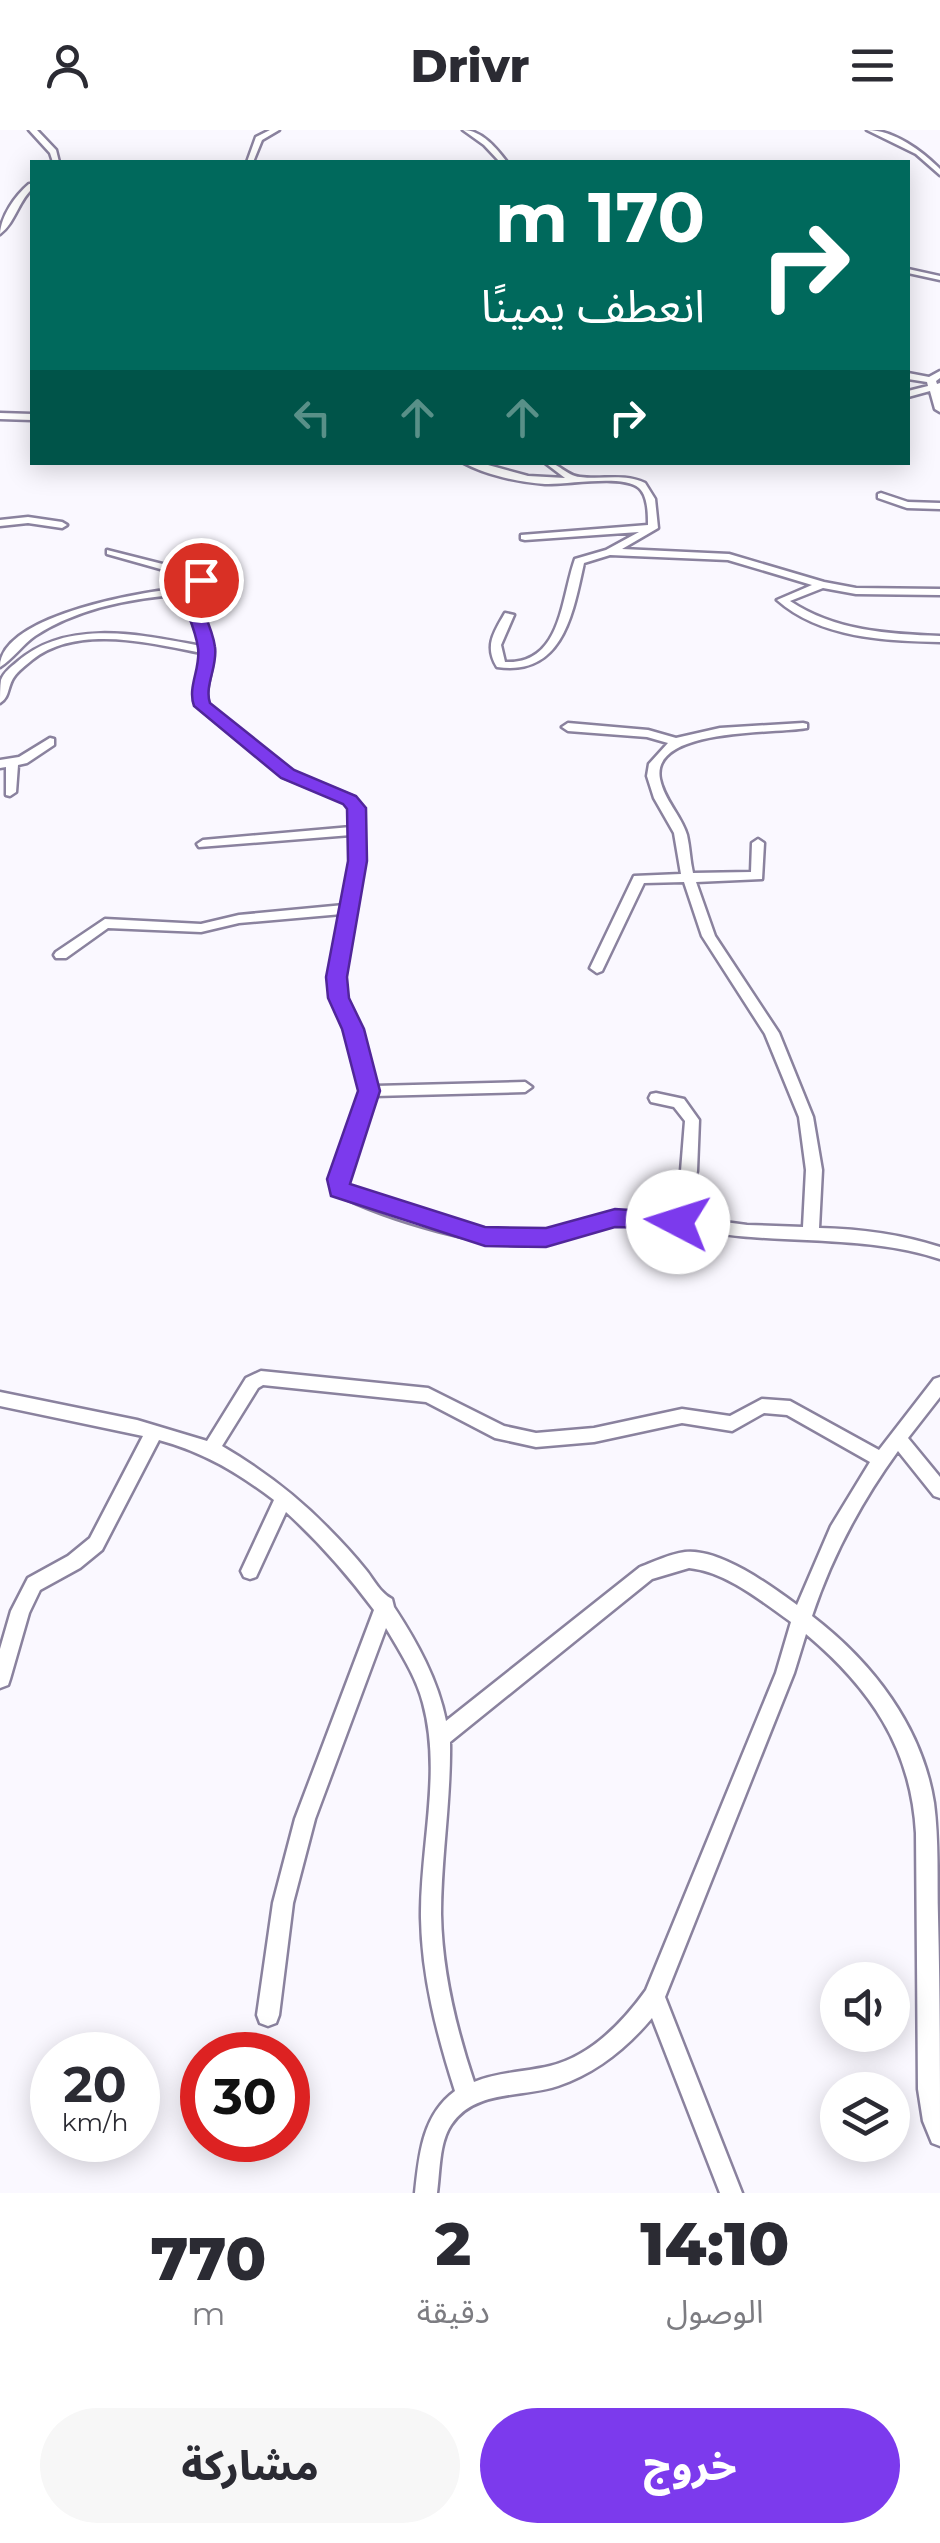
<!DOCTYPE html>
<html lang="ar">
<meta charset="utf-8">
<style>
body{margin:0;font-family:Montserrat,"Noto Sans Arabic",sans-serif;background:#f7f7f7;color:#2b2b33;direction:rtl;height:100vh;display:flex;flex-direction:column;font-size:38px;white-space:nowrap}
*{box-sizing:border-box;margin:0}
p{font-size:32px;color:#7c7c81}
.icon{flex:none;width:55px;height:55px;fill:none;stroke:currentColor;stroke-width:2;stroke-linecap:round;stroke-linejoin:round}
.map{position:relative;height:2063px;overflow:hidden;direction:ltr}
.sheet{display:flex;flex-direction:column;background:#fff;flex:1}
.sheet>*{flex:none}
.banner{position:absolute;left:30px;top:30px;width:880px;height:305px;border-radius:0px;box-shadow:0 5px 25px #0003;direction:rtl;background:#00695c;color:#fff;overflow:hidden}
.tools{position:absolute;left:820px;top:1832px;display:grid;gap:20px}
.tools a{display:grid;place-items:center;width:90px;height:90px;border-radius:50%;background:#fff;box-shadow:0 5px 25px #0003;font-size:50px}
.speed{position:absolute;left:30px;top:1902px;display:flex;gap:20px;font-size:50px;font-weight:700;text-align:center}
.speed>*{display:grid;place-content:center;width:130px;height:130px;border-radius:50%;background:#fff;box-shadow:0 5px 25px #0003;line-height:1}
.speed small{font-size:25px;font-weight:400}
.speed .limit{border:15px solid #d22;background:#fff;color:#111}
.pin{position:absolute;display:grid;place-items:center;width:85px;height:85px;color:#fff;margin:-42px;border:5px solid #fff;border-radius:50%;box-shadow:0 2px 10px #0007}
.me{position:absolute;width:110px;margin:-55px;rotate:275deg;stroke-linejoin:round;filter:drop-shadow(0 0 8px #0008)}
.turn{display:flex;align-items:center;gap:35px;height:210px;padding:0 40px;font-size:45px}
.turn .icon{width:130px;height:130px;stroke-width:2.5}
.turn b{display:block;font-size:70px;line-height:85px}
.lanes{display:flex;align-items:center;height:95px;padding:0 40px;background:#0003;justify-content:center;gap:50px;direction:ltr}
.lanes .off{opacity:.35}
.eta{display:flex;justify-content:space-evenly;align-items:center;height:170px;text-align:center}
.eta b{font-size:60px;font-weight:800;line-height:70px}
.cta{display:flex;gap:20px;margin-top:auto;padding:20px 40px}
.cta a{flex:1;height:115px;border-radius:60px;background:#7c3aed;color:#fff;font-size:40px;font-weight:800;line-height:115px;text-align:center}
.cta a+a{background:#f7f7f7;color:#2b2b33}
header{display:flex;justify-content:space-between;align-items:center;height:130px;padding:0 40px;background:#fff;font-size:45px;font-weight:800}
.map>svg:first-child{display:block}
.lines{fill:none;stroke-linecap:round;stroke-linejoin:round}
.street-casing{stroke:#8a829e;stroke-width:5}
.street{fill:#fff;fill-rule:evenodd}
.route{fill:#7c3aed;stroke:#51269a;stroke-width:2.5}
</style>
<header><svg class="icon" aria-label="menu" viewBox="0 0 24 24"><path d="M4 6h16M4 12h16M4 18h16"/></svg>Drivr<svg class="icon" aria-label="person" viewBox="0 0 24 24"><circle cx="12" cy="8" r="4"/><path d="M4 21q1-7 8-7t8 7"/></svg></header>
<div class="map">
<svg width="940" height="2063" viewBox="0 0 940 2063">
<rect width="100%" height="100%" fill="#faf8ff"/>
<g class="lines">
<g class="street-casing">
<g id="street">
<polygon points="29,0 37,0 56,20 59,32 53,32 50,23"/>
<polygon points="270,0 279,0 262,10 253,32 247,32 256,7"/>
<path d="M463 0C482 0 497 19 507 32H500L484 15Z"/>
<path d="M867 0C894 0 922 21 940 39V45L916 24Z"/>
<path d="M29 54H32V59C18 72 15 93 0 104 1 86 15 66 29 54Z"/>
<polygon points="908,139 940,146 940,150 908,143"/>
<polygon points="940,241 940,248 936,251 937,254 940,253 940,282 935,279 930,261 908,267 908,261 928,256 927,252 908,249 908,243 929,247"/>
<polygon points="0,283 32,284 32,290 0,289"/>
<path d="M462 332H477L528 346 565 348 544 332C559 332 566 346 580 347 603 350 623 343 645 353L655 369 658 398 622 419 729 424 824 452 856 458 940 459V465L856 464 823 458 790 471C835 501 888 504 940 506V512C885 511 820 508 777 470L812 455 728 430 610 425 584 433C573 483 563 547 497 537 484 516 494 502 505 483L514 485 501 515 505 532C562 535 561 468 575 429L606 420 639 402 525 410 521 409V405L648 395C648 384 648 366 639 358 623 344 567 355 545 354 518 352 486 345 462 332Z"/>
<polygon points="881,363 908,372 940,373 940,379 907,378 878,368 878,364"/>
<polygon points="28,387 62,392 67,395 62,398 28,393 0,396 0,390"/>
<path d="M107 420 206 445 207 447 196 469C200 488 213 506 213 525 213 543 204 557 208 575L291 641 354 667 362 678 364 731 344 847 346 868 360 899 375 956 525 952 532 957 525 962 374 966 346 1049V1056C397 1081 486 1107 542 1102 563 1100 582 1089 602 1085 625 1079 649 1083 672 1085L681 1041 685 991 674 977 651 972 649 968 651 964 656 963 684 969 699 990 697 1041 687 1087 747 1095 803 1097 806 1040 799 987 765 904 702 806 684 752 644 753 602 841 597 843 590 838 634 746 681 744 674 703 654 668 647 646 649 634 668 613 647 607 568 601 562 597 568 593 648 600 676 608 720 598 803 593 807 594V598C776 604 650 597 660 649 664 670 681 685 687 705 690 718 690 731 693 743L751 742 752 713 758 709 764 713 762 749 696 752 715 806 779 903 813 987 822 1040 819 1098C861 1099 900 1104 940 1117V1129C878 1109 815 1112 751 1107 707 1104 665 1093 622 1094 595 1095 573 1109 548 1114 493 1123 383 1088 334 1063L330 1049 362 961 346 899 332 868 330 847 342 784 239 793 201 802 108 798 66 828H56L54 825 56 822 105 789 201 794 239 785 344 775 352 731 351 705 199 717 197 714 203 710 351 697 350 678 346 673 283 647 199 578 195 561 202 523C150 513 77 494 32 530 26 535 18 541 14 547 7 557 10 567 0 573 0 566 0 557 1 550 4 542 11 537 17 532 67 488 142 505 201 516L187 476 186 469 188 464C137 467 79 477 35 506 22 515 13 529 0 537 0 484 150 460 192 457L196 449 107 424Z"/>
<polygon points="50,608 54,609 54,615 27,633 18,635 16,662 10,666 6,665 6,637 0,638 0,630 19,627"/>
<path d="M261 1241 428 1258 504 1296 536 1303 594 1298 682 1279 730 1286 762 1269 790 1271 879 1320 934 1249 940 1247V1267L908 1308 940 1347V1368L934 1366 898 1321C861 1372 832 1426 812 1486 872 1532 922 1596 934 1673 939 1711 937 1749 938 1787 940 1864 940 1940 940 2016L932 2013 923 1991 918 1959 916 1703C911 1617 870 1558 806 1504L794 1543 665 1867 742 2063H720L652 1888C626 1919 596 1943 558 1956 523 1968 475 1959 451 1995 439 2013 440 2042 437 2063H415C419 2026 422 1985 455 1961 437 1905 422 1847 421 1788 420 1717 442 1643 423 1573 416 1546 400 1522 386 1498L315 1689 293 1773 279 1885 276 1893 268 1896 260 1893 257 1885 273 1773 295 1689 374 1480C347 1444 319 1412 286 1382L256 1447 250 1449 244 1447 241 1441 274 1370C237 1342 203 1322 159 1310L102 1420 80 1438 40 1460 29 1483 10 1549 8 1555 0 1558V1519L11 1481 28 1448 68 1426 90 1408 143 1306 0 1276V1262L137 1290 207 1311 246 1248ZM263 1255 426 1272 495 1308 536 1317 594 1312 682 1293 732 1301 764 1283 787 1285 870 1332 831 1396 797 1475C770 1455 719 1418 685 1422 669 1424 654 1432 640 1437L446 1591C438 1550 417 1512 394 1477L392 1469C380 1463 374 1450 366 1440 354 1425 341 1411 328 1398 296 1365 261 1339 222 1316L258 1258ZM689 1438C727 1442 761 1471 791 1492L776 1543 646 1860C623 1892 591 1926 550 1936 525 1942 498 1942 474 1952 456 1898 442 1842 441 1784 441 1727 451 1670 450 1612L652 1449Z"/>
</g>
</g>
<use href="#street" class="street"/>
</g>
<path class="route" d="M201 445 209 450 199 470C204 484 213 501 215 517 218 536 204 556 210 573L294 640 356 666 366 678 367 731 347 847 349 868 364 899 380 961 350 1054 485 1097 546 1098 615 1079 678 1083 686 1086 690 1092 686 1099 615 1097 546 1117 485 1116 331 1066 327 1049 358 961 342 899 328 868 326 847 348 731 347 679 343 674 281 648 194 576C187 557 201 538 198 518 196 502 188 485 183 470L196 447Z"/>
</svg>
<div class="tools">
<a><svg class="icon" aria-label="sound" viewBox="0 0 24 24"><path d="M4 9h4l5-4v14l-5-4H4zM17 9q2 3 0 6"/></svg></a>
<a><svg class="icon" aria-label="layers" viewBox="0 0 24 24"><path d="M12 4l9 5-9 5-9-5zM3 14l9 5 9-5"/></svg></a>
</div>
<div class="speed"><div>20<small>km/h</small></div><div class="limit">30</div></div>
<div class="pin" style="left:201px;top:450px;background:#d93025"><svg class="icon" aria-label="arrive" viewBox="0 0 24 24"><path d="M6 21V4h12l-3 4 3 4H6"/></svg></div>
<svg class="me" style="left:678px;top:1092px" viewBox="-20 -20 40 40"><circle r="19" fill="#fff"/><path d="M0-13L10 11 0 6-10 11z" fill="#7c3aed"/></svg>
<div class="banner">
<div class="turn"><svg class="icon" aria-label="right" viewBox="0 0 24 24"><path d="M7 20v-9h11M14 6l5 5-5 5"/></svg><div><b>170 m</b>انعطف يمينًا</div></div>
<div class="lanes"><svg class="icon off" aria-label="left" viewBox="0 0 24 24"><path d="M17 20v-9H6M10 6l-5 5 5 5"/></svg><svg class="icon off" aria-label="ahead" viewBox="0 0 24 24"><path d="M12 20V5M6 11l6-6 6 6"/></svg><svg class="icon off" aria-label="ahead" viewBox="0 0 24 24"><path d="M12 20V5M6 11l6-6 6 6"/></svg><svg class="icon" aria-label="right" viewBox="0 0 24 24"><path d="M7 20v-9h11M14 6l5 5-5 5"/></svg></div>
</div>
</div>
<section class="sheet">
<div class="eta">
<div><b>14:10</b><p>الوصول</p></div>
<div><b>2</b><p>دقيقة</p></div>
<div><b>770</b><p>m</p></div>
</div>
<div class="cta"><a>خروج</a><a>مشاركة</a></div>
</section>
